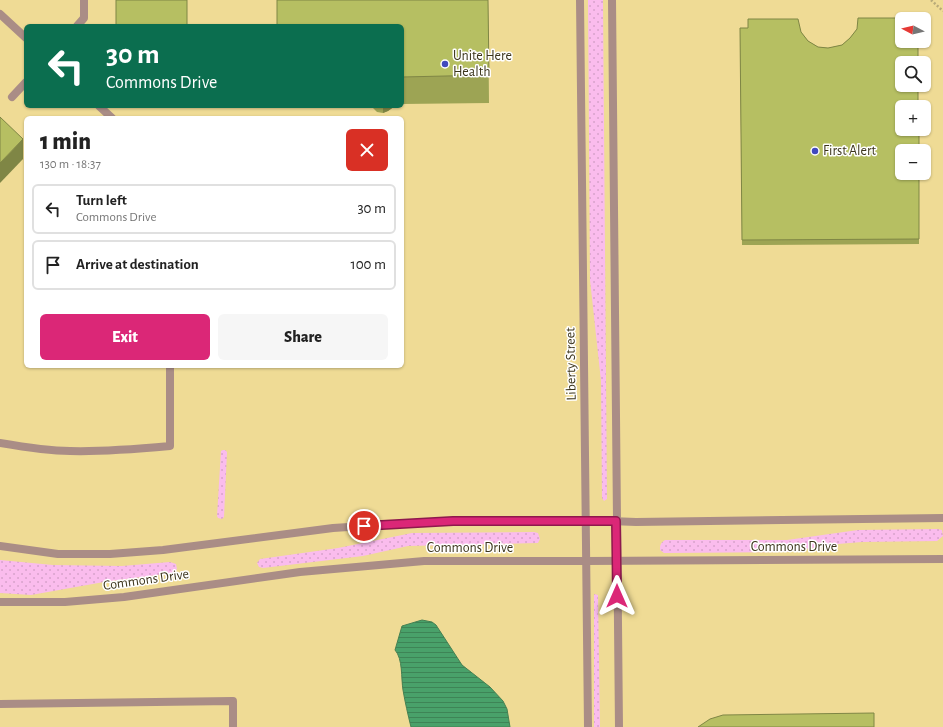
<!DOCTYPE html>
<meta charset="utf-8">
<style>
body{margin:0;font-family:"Alegreya Sans",sans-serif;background:#f6f6f6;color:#222;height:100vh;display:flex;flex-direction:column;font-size:15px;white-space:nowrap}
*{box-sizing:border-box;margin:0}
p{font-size:13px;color:#767676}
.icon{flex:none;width:22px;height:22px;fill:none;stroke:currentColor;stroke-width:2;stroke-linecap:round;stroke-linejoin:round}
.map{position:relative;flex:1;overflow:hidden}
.side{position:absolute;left:24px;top:116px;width:380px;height:252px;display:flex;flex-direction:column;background:#fff;border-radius:6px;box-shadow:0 1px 3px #0004}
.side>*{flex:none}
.banner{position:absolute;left:24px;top:24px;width:380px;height:84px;border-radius:6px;box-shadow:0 1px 3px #0004;background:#0b6e4f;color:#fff;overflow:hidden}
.needle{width:26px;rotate:277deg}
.tools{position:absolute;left:895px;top:12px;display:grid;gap:8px}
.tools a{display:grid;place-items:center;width:36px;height:36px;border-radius:6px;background:#fff;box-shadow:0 1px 3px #0004;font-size:20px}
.pin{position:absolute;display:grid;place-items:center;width:34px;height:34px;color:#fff;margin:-17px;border:2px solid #fff;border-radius:50%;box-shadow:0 1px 4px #0007}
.me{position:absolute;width:44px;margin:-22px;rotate:0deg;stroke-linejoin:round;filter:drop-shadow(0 0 3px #0008)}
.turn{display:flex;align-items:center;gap:14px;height:84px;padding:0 16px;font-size:18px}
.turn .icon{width:52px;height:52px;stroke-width:2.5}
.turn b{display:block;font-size:28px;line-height:34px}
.round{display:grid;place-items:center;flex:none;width:42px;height:42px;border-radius:6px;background:#f6f6f6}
.headline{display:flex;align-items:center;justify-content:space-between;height:68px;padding:0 16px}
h1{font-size:24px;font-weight:800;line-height:30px}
.button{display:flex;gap:8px;margin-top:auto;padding:8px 16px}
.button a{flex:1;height:46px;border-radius:6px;background:#db2777;color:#fff;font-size:16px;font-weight:800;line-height:46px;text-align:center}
.button a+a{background:#f6f6f6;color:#222}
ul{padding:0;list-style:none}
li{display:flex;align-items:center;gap:12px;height:50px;margin:0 8px 6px;padding:0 8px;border:2px solid #e0e0e0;border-radius:6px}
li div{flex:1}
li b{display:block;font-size:15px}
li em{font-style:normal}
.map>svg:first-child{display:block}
.built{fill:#efdb95;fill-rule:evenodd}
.grass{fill:url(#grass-dots)}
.water{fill:url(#water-rules);stroke:#458052}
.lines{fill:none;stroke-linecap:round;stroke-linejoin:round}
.path{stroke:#b8aa79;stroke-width:2.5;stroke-dasharray:2 2;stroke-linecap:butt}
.service{stroke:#aa8d86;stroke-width:8}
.minor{stroke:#aa8d86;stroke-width:8}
.tertiary{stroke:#aa8d86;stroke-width:8}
.wall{fill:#9da454}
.shaded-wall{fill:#7f8645}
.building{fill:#b6bf62;stroke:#7f8645}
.route-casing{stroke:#8e194d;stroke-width:10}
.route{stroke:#db2777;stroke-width:7}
.poi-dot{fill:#4149be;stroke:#fff;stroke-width:1.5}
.labels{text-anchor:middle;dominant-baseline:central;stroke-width:3;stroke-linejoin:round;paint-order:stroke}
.poi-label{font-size:14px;fill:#3b341b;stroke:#fff;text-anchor:start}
.street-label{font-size:14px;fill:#3b341b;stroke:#fff}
</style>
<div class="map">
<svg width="943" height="727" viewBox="0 0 943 727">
<defs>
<pattern id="grass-dots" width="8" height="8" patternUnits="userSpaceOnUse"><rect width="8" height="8" fill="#fabced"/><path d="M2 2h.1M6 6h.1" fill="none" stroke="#d7a2cb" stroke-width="1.8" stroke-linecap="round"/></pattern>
<pattern id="water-rules" width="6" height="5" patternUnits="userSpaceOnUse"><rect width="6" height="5" fill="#49a16a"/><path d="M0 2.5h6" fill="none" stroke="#3e8456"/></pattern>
</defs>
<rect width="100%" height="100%" fill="#f7e5a8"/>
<path class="built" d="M0 0H943V727H0ZM902 19H924V41H902ZM26 26H402V106H26ZM902 63H924V85H902ZM902 107H924V129H902ZM26 118H402V366H26ZM902 151H924V173H902Z"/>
<g class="grass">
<polygon points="588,0 603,0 607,499 604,501 602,498 601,381 590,280"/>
<polygon points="223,450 225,450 227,452 224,517 222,519 218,518 217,516 221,451"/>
<path d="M938 529 942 530 943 536 937 541 862 542 838 544 786 552 664 553 660 550C660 546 660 543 665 540H787L858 530Z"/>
<polygon points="534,532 538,533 540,539 538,543 408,546 363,556 263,568 259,567 257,563 260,559 338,548 412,533"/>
<polygon points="0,560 53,565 122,566 170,562 176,564 177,569 173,573 104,582 31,595 0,593"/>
<polygon points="594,594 598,595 600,727 594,727"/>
</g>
<path class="water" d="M422 620 432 622 436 625 462 665 490 687 503 701 507 709 510 727H411C408 715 405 702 403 690 401 678 403 659 395 650L402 626Z"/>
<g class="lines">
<polyline class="path" points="931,0 943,11"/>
<g class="service">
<polyline points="0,14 26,38"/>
<polyline points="77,26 84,18 84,0"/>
<polyline points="12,97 26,82"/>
<polyline points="99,106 112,118"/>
<path d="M0 443C23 447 46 451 70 451 103 452 137 449 170 446V366"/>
<polyline points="0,704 233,701 233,727"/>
</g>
<g class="minor">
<polyline points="0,546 58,554 110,554 163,550 333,528 395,524 453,521 585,520"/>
<polyline points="0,602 65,602 124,597 300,572 424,561 586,561"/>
</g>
<g class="tertiary">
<polyline points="580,0 588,727"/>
<polyline points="612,0 619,727"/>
<polyline points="585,520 636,522 943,518"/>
<polyline points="586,561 943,559"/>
</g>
</g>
<g class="wall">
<polygon points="277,0 488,0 489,103 402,104 402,26 277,26"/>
<polygon points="910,19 919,173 919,244 742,245 740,28 801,32 808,41 818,47 828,48 842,45 850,38 857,29"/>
<polygon points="279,106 311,106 279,107"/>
<polygon points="371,106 395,106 388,111 383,113 377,112"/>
</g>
<g class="shaded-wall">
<polygon points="383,106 395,106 388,111 383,113"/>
<polygon points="23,139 23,159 0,183 0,163"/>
</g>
<g class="building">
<rect x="116" y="0" width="71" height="26"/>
<polygon points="277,0 488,0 489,75 402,77 402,26 277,26"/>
<polygon points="858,18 909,18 910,19 902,19 902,41 918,41 918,63 902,63 902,85 918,85 918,107 902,107 902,129 919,129 919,151 902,151 902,173 919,173 919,239 742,240 740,28 748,28 748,19 798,19 801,32 808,41 818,47 828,48 842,45 850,38 857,29"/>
<polygon points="0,117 23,139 0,163"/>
<polygon points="874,713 874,727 698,727 710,719 723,715"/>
</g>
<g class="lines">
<g class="route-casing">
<polyline id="route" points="364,526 453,521 616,521 617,596"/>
</g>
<use href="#route" class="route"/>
</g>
<g class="poi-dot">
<circle cx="445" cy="64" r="4"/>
<circle cx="815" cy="151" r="4"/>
</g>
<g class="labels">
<g class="poi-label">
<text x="453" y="56">Unite Here<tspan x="453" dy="16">Health</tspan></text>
<text x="823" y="151">First Alert</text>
</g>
<g class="street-label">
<text transform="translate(571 364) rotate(-91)">Liberty Street</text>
<text x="794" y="547">Commons Drive</text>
<text x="470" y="548">Commons Drive</text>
<text transform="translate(146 580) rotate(-8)">Commons Drive</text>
</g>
</g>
</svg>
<div class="tools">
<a><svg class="needle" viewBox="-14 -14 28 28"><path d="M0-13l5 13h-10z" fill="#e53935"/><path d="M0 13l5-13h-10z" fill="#767676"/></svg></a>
<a><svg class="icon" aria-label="search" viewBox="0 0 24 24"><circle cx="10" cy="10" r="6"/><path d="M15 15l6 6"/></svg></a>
<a>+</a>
<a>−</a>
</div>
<div class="pin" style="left:364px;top:526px;background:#d93025"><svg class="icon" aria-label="arrive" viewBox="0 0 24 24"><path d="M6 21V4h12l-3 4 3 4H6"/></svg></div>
<svg class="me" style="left:617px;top:596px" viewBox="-20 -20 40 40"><path d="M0-17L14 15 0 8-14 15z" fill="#db2777" stroke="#fff" stroke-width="4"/></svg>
<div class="banner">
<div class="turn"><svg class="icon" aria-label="left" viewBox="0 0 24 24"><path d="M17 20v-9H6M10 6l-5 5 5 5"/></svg><div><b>30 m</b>Commons Drive</div></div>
</div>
<section class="side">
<div class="headline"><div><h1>1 min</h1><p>130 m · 18:37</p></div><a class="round" style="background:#d93025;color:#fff"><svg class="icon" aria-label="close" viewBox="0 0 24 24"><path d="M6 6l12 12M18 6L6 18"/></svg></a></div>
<ul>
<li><svg class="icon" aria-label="left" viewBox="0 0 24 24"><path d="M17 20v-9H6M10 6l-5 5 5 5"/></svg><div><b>Turn left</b><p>Commons Drive</p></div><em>30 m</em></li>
<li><svg class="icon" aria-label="arrive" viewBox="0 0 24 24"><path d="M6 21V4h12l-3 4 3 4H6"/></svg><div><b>Arrive at destination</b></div><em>100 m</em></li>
</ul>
<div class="button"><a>Exit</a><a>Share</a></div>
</section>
</div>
